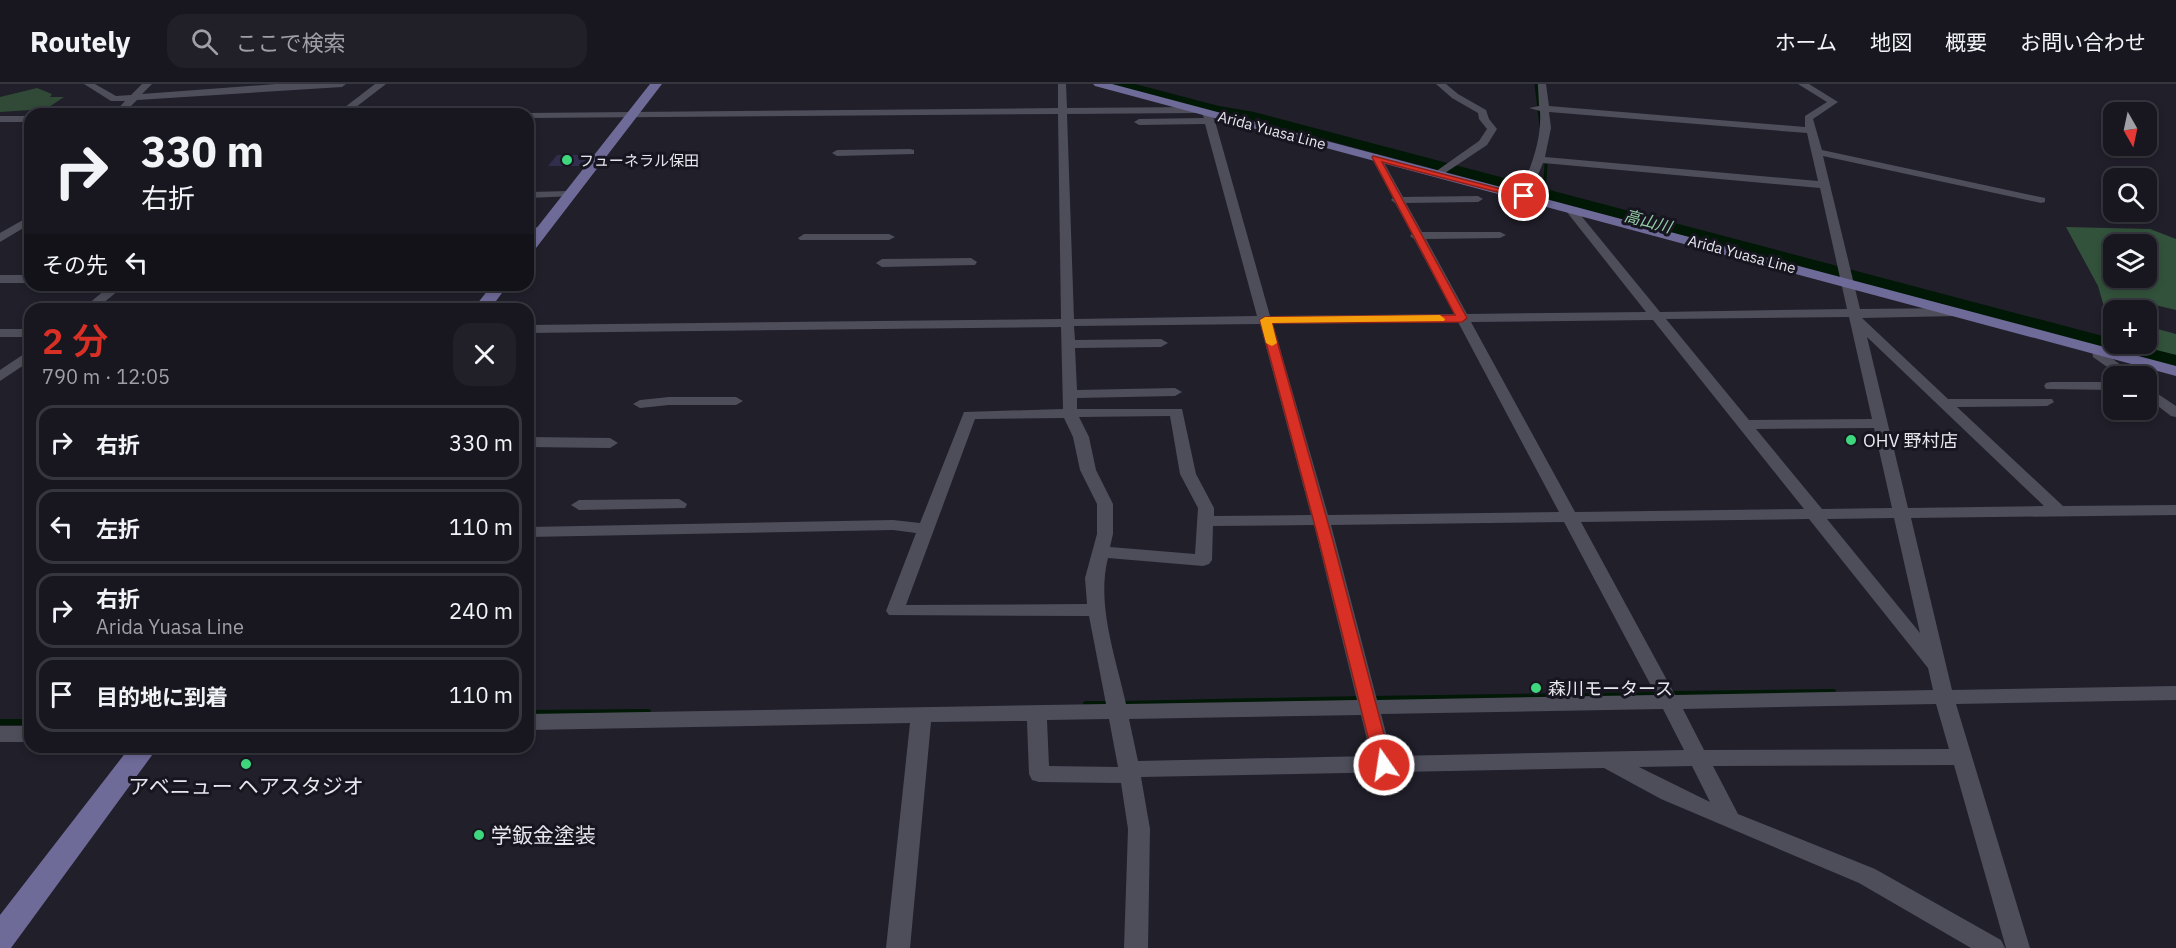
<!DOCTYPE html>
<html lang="ja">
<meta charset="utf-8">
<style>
body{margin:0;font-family:"IBM Plex Sans","Noto Sans JP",sans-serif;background:#212029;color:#f1f3f6;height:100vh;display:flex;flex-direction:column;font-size:22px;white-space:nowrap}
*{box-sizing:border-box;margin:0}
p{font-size:20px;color:#9f9fa5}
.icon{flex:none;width:33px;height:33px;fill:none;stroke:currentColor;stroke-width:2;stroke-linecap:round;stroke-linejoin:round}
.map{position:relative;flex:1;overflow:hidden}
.sheet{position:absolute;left:24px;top:219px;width:510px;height:450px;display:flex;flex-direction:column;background:#181720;border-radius:18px;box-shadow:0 3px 9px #0003,0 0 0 2px #36363e}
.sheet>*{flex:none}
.top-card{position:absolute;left:24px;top:24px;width:510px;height:183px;border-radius:18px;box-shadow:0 3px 9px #0003,0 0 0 2px #36363e;background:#181720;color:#f1f3f6;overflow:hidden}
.needle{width:39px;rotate:171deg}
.tools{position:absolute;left:2103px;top:18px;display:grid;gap:12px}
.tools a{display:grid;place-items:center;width:54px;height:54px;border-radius:12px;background:#181720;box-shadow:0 3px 9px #0003,0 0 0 2px #36363e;font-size:30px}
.pin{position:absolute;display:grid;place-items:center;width:51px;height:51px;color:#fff;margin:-26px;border:3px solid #fff;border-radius:50%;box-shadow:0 2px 6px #0007}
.me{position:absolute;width:66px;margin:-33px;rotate:347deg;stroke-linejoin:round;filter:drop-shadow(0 0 4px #0008)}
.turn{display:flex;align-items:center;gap:21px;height:126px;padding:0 18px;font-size:27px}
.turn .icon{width:78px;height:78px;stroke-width:2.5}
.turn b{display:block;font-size:42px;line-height:51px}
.then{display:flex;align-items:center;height:57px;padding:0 18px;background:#0003;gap:12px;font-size:22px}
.round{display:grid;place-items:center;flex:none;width:63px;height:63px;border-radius:18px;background:#212029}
.head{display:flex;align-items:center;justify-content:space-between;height:102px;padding:0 18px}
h1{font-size:36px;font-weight:600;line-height:45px;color:#d93025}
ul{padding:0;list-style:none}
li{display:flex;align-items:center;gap:18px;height:75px;margin:0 12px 9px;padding:0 6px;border:3px solid #36363e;border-radius:18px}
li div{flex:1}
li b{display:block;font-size:22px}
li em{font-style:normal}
header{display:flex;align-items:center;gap:36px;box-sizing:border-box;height:84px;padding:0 30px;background:#181720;border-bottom:2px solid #36363e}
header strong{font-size:28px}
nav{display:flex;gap:33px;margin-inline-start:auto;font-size:21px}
.search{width:420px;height:54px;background:#212029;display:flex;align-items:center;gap:15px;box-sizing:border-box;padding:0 21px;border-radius:18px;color:#9f9fa5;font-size:22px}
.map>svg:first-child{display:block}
.green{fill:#304a37}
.forest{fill:#32523b;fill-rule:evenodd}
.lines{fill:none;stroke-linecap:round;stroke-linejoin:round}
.stream-far1{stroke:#001805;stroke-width:3}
.stream{stroke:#001805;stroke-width:6}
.river{fill:#001805;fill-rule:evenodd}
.building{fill:#312d4c}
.minor{fill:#4e4e5b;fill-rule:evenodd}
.major{fill:#6f6b99;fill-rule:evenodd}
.route{fill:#d93025;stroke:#8d1f18;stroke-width:1.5}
.slow{fill:#f59e0b}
.poi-dot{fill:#3fd77d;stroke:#171620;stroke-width:2}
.labels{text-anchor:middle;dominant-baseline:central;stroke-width:6;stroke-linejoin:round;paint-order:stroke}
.far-street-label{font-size:15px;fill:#e7e6ee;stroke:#171620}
.far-poi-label{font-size:15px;fill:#e7e6ee;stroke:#171620;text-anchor:start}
.far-water-label{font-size:16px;font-style:italic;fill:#95cfa5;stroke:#171620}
.poi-label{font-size:18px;fill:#e7e6ee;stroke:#171620;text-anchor:start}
.near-poi-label{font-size:21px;fill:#e7e6ee;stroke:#171620}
</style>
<header>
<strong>Routely</strong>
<div class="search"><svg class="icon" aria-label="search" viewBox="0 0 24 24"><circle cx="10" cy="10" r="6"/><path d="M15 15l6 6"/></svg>ここで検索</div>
<nav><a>ホーム</a><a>地図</a><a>概要</a><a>お問い合わせ</a></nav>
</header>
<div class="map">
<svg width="2176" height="864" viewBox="0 0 2176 864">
<rect width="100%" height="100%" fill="#201f2a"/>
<polygon class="green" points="37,4 52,10 50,13 64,13 46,25 0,28 0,13"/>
<g class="forest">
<path d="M2066 143 2150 145 2176 155V226L2138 217 2143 226H2114L2113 254 2098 202ZM2114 160H2146V194H2114Z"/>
<polygon points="2147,232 2154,244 2176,250 2176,271 2133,260 2146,260"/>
</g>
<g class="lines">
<g class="stream-far1">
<polyline points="1536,0 1541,42"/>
<polyline points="1544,110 1546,81"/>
</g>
<g class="stream">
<polyline points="1671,610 1833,608"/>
<polyline points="1371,615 1659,611"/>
<polyline points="1086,620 1110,620"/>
<polyline points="1122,620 1362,615"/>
<polyline points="528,629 648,628"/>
<polyline points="0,638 30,638"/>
</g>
<polygon class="river" points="1112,0 1135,0 1219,22 1254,28 2114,255 2114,260 2131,260 2176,271 2176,284 1248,35 1218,30 1114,3"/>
</g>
<polygon class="building" points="557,71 591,71 582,82 548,82"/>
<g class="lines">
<g class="minor">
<polygon points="84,0 95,0 116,12 131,11 142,0 152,0 142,10 276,0 346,0 342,3 137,16 123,30 113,30 125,17 111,17"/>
<polygon points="375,0 386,0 347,30 336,30"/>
<path d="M1058 0H1066L1067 24 1195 23 1200 26 1195 29 1067 30 1074 235 1257 232 1205 40 1139 41 1134 38 1139 35 1204 34 1202 29 1207 26 1210 27 1215 37 1270 232 1454 230 1414 155 1410 152 1412 150 1395 119 1391 116 1393 114 1371 73 1376 70 1381 73 1403 113 1478 112 1483 115 1478 118 1406 119 1422 148H1500L1506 151 1500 154 1426 155 1467 230 1646 228 1566 127V123H1574L1660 228 1847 225 1820 104 1543 79 1529 112 1528 114H1520L1519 112C1530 84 1542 58 1540 27L1529 24 1539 22 1538 0H1546L1549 22 1805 43V32L1827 18 1798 0H1809L1838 18 1813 35 1822 66 2045 114V118L2041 119 1823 72 1860 225 1957 224 1963 228 1957 232 1862 234 1948 315H2052L2054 318 2047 322 1957 323 2063 422 2176 421V431L1911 434 1952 606 2176 602V616L1956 620 2030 864H2006L1954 681 1713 682 1738 730 1875 785 2001 856 2005 864H1971L1859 799 1661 715 1604 684 1141 693 1150 745 1148 864H1124L1128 745 1121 699 1039 698 1032 696 1029 690 1027 637 931 638 910 864H886L910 639 528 646V630L1106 620 1089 532 889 531 886 527 916 449 893 446 528 453V443L893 436 920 439 964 328 1063 325 1061 243 528 249V241L1061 235 1058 30 528 34V30L525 29 1058 24ZM1549 28 1807 49 1818 97 1545 73 1551 44ZM1849 233 1872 335 1749 336 1666 235ZM1653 236 1804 425 1575 428 1471 238ZM1458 238 1559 428 1328 431 1273 240ZM1260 240 1311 431 1214 432V424L1196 390 1182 325H1077V314L1175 312 1182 308 1175 304 1077 306 1075 264 1161 263 1168 259 1161 255 1075 256 1074 242ZM1867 253 2044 422 1908 424ZM1170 332 1180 390 1198 424 1195 470 1110 463 1113 450V420L1096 386 1089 353 1079 333ZM1064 334 1073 353 1080 386 1097 420V450L1085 494 1087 520 906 521 975 335ZM1874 344 1892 424 1822 425 1756 345ZM1894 434 1920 549 1827 435ZM1809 435 1928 584 1933 606 1675 611 1581 438ZM1564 438 1656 611 1377 616 1331 441ZM1314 441 1357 616 1126 620C1116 574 1096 521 1108 474L1203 482 1209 480 1212 476 1213 442ZM1936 620 1949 665 1704 666 1683 625ZM1663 625 1684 666 1392 672 1381 630ZM1361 631 1371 672 1138 677 1129 635ZM1109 635 1118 683 1049 682 1047 636ZM1692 682 1710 718 1639 683Z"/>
<polygon points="1436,0 1446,0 1458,10 1486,26 1489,35 1497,45 1487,61 1439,93 1434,90 1435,88 1479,57 1487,45 1479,35 1478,29 1452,14"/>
<rect x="0" y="32" width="30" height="6"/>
<polygon points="910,65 914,66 914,70 837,72 832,69 837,66"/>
<polygon points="570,107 575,110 574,112 528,114 528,108"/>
<polygon points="30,132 30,140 0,158 0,149"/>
<polygon points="528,143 543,143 549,146 543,149 528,149"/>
<polygon points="804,150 889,150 895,153 889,156 800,156 798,154"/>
<polygon points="971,174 977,178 975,181 882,183 876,179 882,175"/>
<rect x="0" y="191" width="30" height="8"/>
<polygon points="111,201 125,201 96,225 82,225"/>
<rect x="0" y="245" width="30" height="8"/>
<polygon points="2099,262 2104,263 2105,269 2135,292 2120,292 2093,273 2092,266"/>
<polygon points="30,266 30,277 0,297 0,286"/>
<polygon points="2051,298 2114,298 2114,306 2046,305 2044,302 2046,299"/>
<polygon points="2146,302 2176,322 2176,333 2171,332 2146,313"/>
<polygon points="669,313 736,313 743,317 736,321 669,321 640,324 633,320 640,316"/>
<polygon points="528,353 610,354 618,359 610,364 528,363"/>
<polygon points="679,415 687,420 685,424 579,426 571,421 579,416"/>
<rect x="0" y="642" width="30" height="16"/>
</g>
<g class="major">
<polygon points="650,0 662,0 533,168 528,170 528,155"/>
<polygon points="1093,0 1112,0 2176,282 2176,292 1095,2"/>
<polygon points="492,201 508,201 490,225 473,225"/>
<polygon points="130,663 158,663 11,864 0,864 0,831"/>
</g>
</g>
<polygon class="route" points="1373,72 1528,112 1524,115 1382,78 1467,234 1462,238 1272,239 1333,457 1392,681 1390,686 1384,688 1378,686 1375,681 1319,457 1260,236 1265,233 1455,231 1372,73"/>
<polygon class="slow" points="1440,231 1445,235 1444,237 1272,239 1277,259 1272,262 1266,259 1260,236 1265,233"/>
<g class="poi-dot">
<circle cx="567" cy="76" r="6"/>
<circle cx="1851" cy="356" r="6"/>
<circle cx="1536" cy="604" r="6"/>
<circle cx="246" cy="680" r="6"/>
<circle cx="479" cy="751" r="6"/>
</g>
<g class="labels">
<g class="far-street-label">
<text transform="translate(1272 46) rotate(15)">Arida Yuasa Line</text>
<text transform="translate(1742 170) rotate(15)">Arida Yuasa Line</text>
</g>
<g class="far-poi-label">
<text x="579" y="76">フューネラル保田</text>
</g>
<g class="far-water-label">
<text transform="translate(1648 137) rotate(15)">高山川</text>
</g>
<g class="poi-label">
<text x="1863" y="356">OHV 野村店</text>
<text x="1548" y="604">森川モータース</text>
</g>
<g class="near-poi-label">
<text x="246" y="702">アベニュー ヘアスタジオ</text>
<text x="491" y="751" text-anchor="start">学鈑金塗装</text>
</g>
</g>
</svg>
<div class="tools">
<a><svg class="needle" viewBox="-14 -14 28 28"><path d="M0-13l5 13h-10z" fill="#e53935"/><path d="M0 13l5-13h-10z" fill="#9f9fa5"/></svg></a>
<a><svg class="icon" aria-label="search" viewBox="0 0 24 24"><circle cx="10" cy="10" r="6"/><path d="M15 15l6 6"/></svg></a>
<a><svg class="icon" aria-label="layers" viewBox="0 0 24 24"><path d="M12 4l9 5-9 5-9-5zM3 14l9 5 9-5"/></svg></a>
<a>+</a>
<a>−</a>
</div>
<div class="pin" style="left:1524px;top:112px;background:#d93025"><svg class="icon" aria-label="arrive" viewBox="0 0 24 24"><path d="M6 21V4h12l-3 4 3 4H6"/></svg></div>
<svg class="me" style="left:1384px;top:681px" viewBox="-20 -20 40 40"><circle r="17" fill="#d93025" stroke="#fff" stroke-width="3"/><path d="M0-11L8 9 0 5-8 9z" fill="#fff"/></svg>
<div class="top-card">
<div class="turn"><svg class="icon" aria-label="right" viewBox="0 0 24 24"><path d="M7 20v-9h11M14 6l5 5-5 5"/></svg><div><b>330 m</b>右折</div></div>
<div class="then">その先<svg class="icon" aria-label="left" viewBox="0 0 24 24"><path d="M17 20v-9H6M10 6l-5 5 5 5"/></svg></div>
</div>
<section class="sheet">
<div class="head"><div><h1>2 分</h1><p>790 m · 12:05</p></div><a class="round"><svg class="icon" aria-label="close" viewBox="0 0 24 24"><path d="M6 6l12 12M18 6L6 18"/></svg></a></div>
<ul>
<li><svg class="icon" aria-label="right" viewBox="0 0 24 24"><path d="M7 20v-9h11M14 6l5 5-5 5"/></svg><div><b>右折</b></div><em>330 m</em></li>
<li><svg class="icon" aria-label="left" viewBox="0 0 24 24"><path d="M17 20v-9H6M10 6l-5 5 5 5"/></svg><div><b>左折</b></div><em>110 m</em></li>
<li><svg class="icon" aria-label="right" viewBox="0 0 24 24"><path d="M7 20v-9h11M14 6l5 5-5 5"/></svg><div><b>右折</b><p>Arida Yuasa Line</p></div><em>240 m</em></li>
<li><svg class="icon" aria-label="arrive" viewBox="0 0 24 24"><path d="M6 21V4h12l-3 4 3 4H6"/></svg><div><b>目的地に到着</b></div><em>110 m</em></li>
</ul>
</section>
</div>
